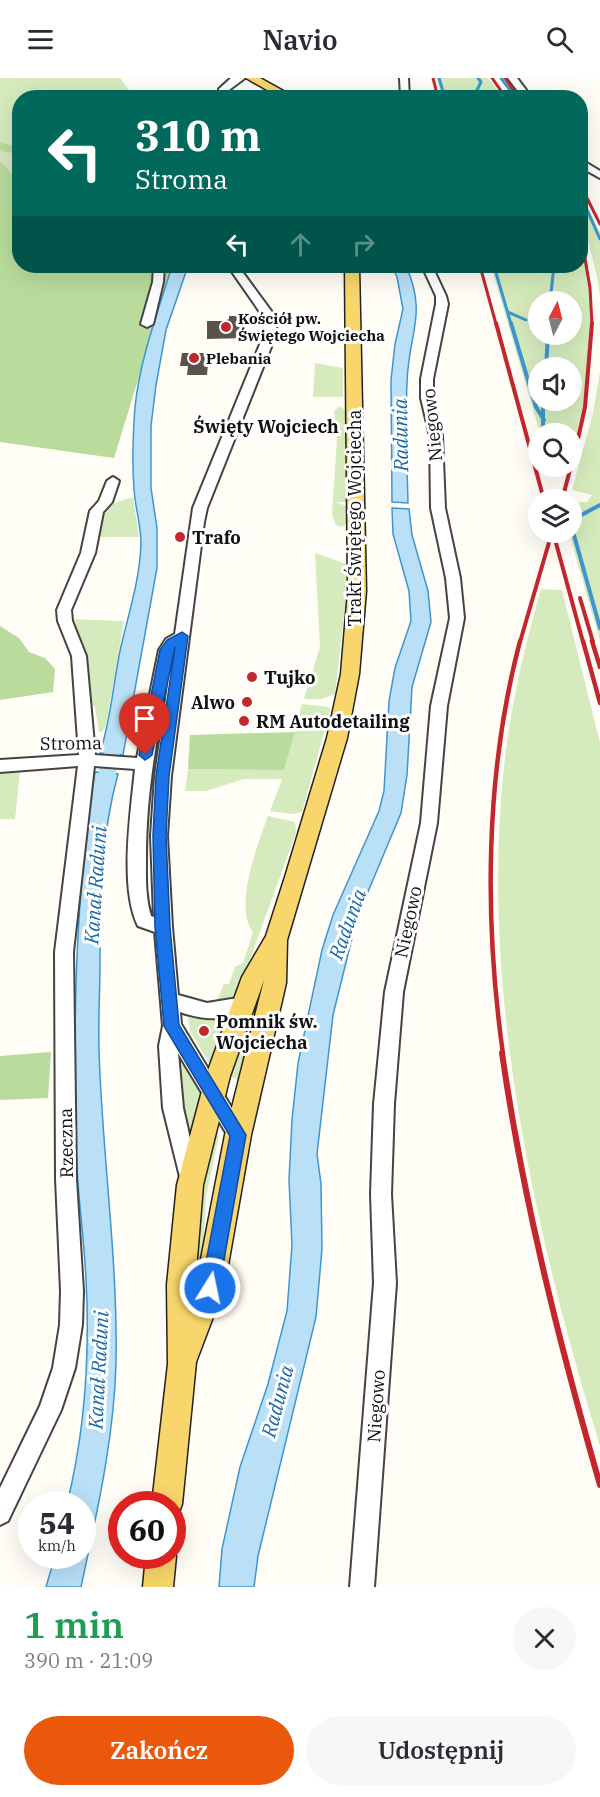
<!DOCTYPE html>
<html lang="pl">
<meta charset="utf-8">
<style>
body{margin:0;font-family:"IBM Plex Serif",serif;background:#f7f7f7;color:#2b2b33;height:100vh;display:flex;flex-direction:column;font-size:22px;white-space:nowrap}
*{box-sizing:border-box;margin:0}
p{font-size:20px;color:#7c7c81}
.icon{flex:none;width:33px;height:33px;fill:none;stroke:currentColor;stroke-width:2;stroke-linecap:round;stroke-linejoin:round}
.map{position:relative;height:1509px;overflow:hidden}
.sheet{display:flex;flex-direction:column;background:#fff;flex:1}
.sheet>*{flex:none}
.hud{position:absolute;left:12px;top:12px;width:576px;height:183px;border-radius:24px;box-shadow:0 6px 24px #0002;background:#00695c;color:#fff;overflow:hidden}
.needle{width:39px;rotate:7deg}
.buttons{position:absolute;left:528px;top:213px;display:grid;gap:12px}
.buttons a{display:grid;place-items:center;width:54px;height:54px;border-radius:50%;background:#fff;box-shadow:0 6px 24px #0002;font-size:30px}
.speed{position:absolute;left:18px;top:1413px;display:flex;gap:12px;font-size:30px;font-weight:700;text-align:center}
.speed>*{display:grid;place-content:center;width:78px;height:78px;border-radius:50%;background:#fff;box-shadow:0 6px 24px #0002;line-height:1}
.speed small{font-size:15px;font-weight:400}
.speed .limit{border:9px solid #d22;background:#fff;color:#111}
.pin{position:absolute;display:grid;place-items:center;width:51px;height:51px;color:#fff;margin:-62px -26px;border-radius:50% 50% 50% 0;rotate:-45deg;box-shadow:0 0 6px #0007}
.pin .icon{rotate:45deg}
.me{position:absolute;width:66px;margin:-33px;rotate:10deg;stroke-linejoin:round;filter:drop-shadow(0 0 4px #0008)}
.turn{display:flex;align-items:center;gap:21px;height:126px;padding:0 24px;font-size:27px}
.turn .icon{width:78px;height:78px;stroke-width:2.5}
.turn b{display:block;font-size:42px;line-height:51px}
.lanes{display:flex;align-items:center;height:57px;padding:0 24px;background:#0003;justify-content:center;gap:30px;direction:ltr}
.lanes .off{opacity:.35}
.round{display:grid;place-items:center;flex:none;width:63px;height:63px;border-radius:32px;background:#f7f7f7}
.head{display:flex;align-items:center;justify-content:space-between;height:102px;padding:0 24px}
h1{font-size:36px;font-weight:600;line-height:45px;color:#1e9e55}
.cta{display:flex;gap:12px;margin-top:auto;padding:12px 24px}
.cta a{flex:1;height:69px;border-radius:36px;background:#ea580c;color:#fff;font-size:24px;font-weight:600;line-height:69px;text-align:center}
.cta a+a{background:#f7f7f7;color:#2b2b33}
header{display:flex;justify-content:space-between;align-items:center;height:78px;padding:0 24px;background:#fff;font-size:27px;font-weight:600}
.map>svg:first-child{display:block}
.green{fill:#d5ebbd;fill-rule:evenodd}
.forest{fill:#b9dc9c}
.cemetery{fill:#d9e3c4}
.water{fill:#b9e0f7;stroke:#3f96cf;stroke-width:1.5}
.lines{fill:none;stroke-linecap:round;stroke-linejoin:round}
.stream-far1{stroke:#3f96cf;stroke-width:3}
.stream{stroke:#3f96cf;stroke-width:4}
.canal{fill:#b9e0f7;fill-rule:evenodd}
.building{fill:#5a524d}
.minor-casing{stroke:#444;stroke-width:4}
.major-casing{stroke:#222;stroke-width:3}
.minor{fill:#fff;fill-rule:evenodd}
.major{fill:#f9d66b;fill-rule:evenodd}
.rail-far3{stroke:#c4262e;stroke-width:3}
.rail-far2{stroke:#c4262e;stroke-width:4}
.rail-far1{stroke:#c4262e;stroke-width:4.5}
.rail{stroke:#c4262e;stroke-width:6}
.route{fill:#1a73e8;stroke:#114b97;stroke-width:1.5}
.poi-dot{fill:#c4262e;stroke:#fff;stroke-width:2}
.labels{text-anchor:middle;dominant-baseline:central;stroke-width:6;stroke-linejoin:round;paint-order:stroke}
.far-poi-label{font-size:15px;font-weight:bold;fill:#111;stroke:#fff;text-anchor:start}
.street-label{font-size:18px;fill:#111;stroke:#fff}
.far-quarter-label{font-size:18px;font-weight:bold;fill:#111;stroke:#fff}
.poi-label{font-size:18px;font-weight:bold;fill:#111;stroke:#fff;text-anchor:start}
.water-label{font-size:20px;font-style:italic;fill:#1768a6;stroke:#fff}
</style>
<header><svg class="icon" aria-label="menu" viewBox="0 0 24 24"><path d="M4 6h16M4 12h16M4 18h16"/></svg>Navio<svg class="icon" aria-label="search" viewBox="0 0 24 24"><circle cx="10" cy="10" r="6"/><path d="M15 15l6 6"/></svg></header>
<div class="map">
<svg width="600" height="1509" viewBox="0 0 600 1509">
<rect width="100%" height="100%" fill="#fffdf5"/>
<g class="green">
<polygon points="0,0 120,0 134,19 20,20 19,69 0,64"/>
<polygon points="436,0 488,0 502,19 442,19"/>
<path d="M580 113 600 155V218C596 182 580 148 580 113Z"/>
<path d="M581 163C599 233 592 304 572 372V356L540 355 491 188H580ZM538 224H572V256H538ZM538 290H572V322H538Z"/>
<polygon points="315,285 343,290 343,319 313,319"/>
<polygon points="600,294 600,563 569,455 572,454 572,425 587,424 592,417 572,412 593,335"/>
<polygon points="339,328 345,332 346,424 336,424 346,428 346,447 341,449 336,447 332,437 337,361 334,333"/>
<path d="M133 419 139 459H97C103 427 102 429 133 419Z"/>
<polygon points="315,475 346,486 345,529 335,616 322,621 304,621 320,569"/>
<path d="M541 511 562 512 600 665V1368C534 1153 478 906 505 680 512 622 525 567 541 511Z"/>
<polygon points="69,541 124,543 106,647 102,654 99,654 95,629 88,624"/>
<polygon points="302,626 329,629 330,633 302,734 293,736 270,733 282,701 244,701 206,713 185,713 188,691 284,692"/>
<polygon points="20,694 15,741 0,741 0,696"/>
<path d="M268 738 295 744 296 755 242 903 232 920 215 926 224 906H229L235 889 243 885 253 854C233 828 258 766 268 738Z"/>
<polygon points="270,883 240,1002 227,998"/>
<polygon points="188,939 206,942 226,939 210,986 190,953"/>
<polygon points="175,969 202,1013 186,1064"/>
<polygon points="219,1057 206,1119 203,1177 195,1226 188,1225 200,1117 211,1060"/>
</g>
<g class="forest">
<polygon points="0,64 19,69 20,188 173,188 114,380 0,364"/>
<polygon points="0,548 19,560 29,574 45,580 55,591 53,614 0,622"/>
<polygon points="295,654 284,692 188,691 190,657"/>
<polygon points="51,974 48,1020 0,1022 0,978"/>
</g>
<polygon class="cemetery" points="0,73 19,76 19,104 0,83"/>
<g class="water">
<path d="M172 188H188L166 252 156 307 151 348V410L157 450V490L123 677 100 675C111 641 113 607 120 573 128 537 140 502 141 465 141 447 135 429 134 411 132 385 133 355 135 329 140 280 158 234 172 188Z"/>
<path d="M392 188H406C428 237 408 256 407 305 405 345 407 385 408 425L392 424 391 302 395 266 403 231 397 199Z"/>
<polygon points="392,430 409,431 412,457 428,513 431,544 412,609 407,697 401,735 357,840 333,937 317,1076 321,1106 322,1171 316,1239 258,1478 254,1509 219,1509 222,1471 240,1389 268,1306 287,1233 292,1167 289,1102 292,1042 298,985 322,872 333,837 379,733 384,713 389,623 395,590 411,543 409,513 393,456"/>
<path d="M95 694 118 696C101 757 100 822 100 885 100 914 98 943 99 972 102 1076 118 1180 116 1285 114 1361 97 1434 81 1509H46L55 1478H82V1426H67C85 1353 90 1277 86 1201 84 1157 77 1114 76 1070 73 945 75 818 95 694Z"/>
</g>
<g class="lines">
<g class="stream-far1">
<polyline points="439,0 445,20"/>
<polyline points="478,0 481,4 477,12 480,20"/>
<polyline points="501,0 516,20"/>
<polyline points="580,116 600,161"/>
<polyline points="494,188 511,246"/>
<polyline points="550,224 554,188"/>
<polyline points="508,234 526,242"/>
</g>
<g class="stream">
<polyline points="511,245 536,329 544,342"/>
<polyline points="546,290 548,256"/>
<polyline points="543,322 543,356"/>
<polyline points="572,442 600,427"/>
<polyline points="572,450 600,550"/>
</g>
<polygon class="canal" points="117,646 123,648 125,652 111,719 108,724 102,726 96,724 93,719 109,652 111,648"/>
</g>
<g class="building">
<polygon points="229,238 257,238 245,247 247,260 207,261 207,243 225,243 229,241"/>
<polygon points="182,275 209,275 207,297 187,297 188,288 180,288"/>
</g>
<g class="lines">
<g class="minor-casing">
<g id="minor">
<polygon points="231,0 245,0 225,15 219,15 219,11"/>
<polygon points="400,0 408,0 409,20 401,20"/>
<polygon points="508,0 517,0 532,20 523,20"/>
<polygon points="580,81 600,93 600,100 580,89"/>
<polygon points="154,188 164,188 163,204 153,246 147,249 141,246 153,204"/>
<path d="M228 188H238L274 237 277 254 207 430 204 444 171 698 167 758 172 849 178 917 207 925 244 919 250 921 253 927 250 933C225 942 205 943 180 934L181 946 248 1057 245 1063 238 1066 231 1063 178 975 183 1030 199 1100 196 1107 189 1110 182 1107 163 1030 159 968 163 948 155 854 138 848C119 810 131 733 135 691L94 688 73 874 76 1101 83 1213 82 1247 75 1290 61 1332 8 1443 0 1447V1410L40 1328 53 1290 60 1247 61 1213 56 1101 55 874 78 688 0 694V682L79 677 72 578 58 543 57 532 81 475 90 433 99 423 107 403 113 399 119 403 112 424 103 434 95 475 71 532 72 543 86 578 95 677 137 680 159 572 166 561 175 556 193 430 265 254 262 237ZM171 585 155 698 151 758 154 839 151 838C145 818 146 799 146 778 146 713 158 650 171 585Z"/>
<polygon points="422,188 432,188 446,218 448,226 433,301 433,320 442,358 445,430 460,500 464,540 447,628 437,745 403,914 394,1026 391,1116 396,1205 374,1509 350,1509 374,1205 371,1116 374,1026 385,914 421,745 431,628 450,540 446,500 431,430 430,358 421,320 421,301 436,226 436,218"/>
</g>
</g>
<g class="major-casing">
<g id="major">
<polygon points="246,0 260,0 296,20 281,20"/>
<path d="M345 188H359L366 513 359 596 347 660 287 862 286 905 251 1057 224 1210 196 1284 182 1426 178 1437 172 1439V1426H152L168 1286 167 1207 177 1107 206 998 242 899 266 858 285 799 327 660 341 596 348 513ZM264 902 225 1057 194 1217 203 1107 230 998Z"/>
<polygon points="172,1469 176,1478 173,1509 143,1509 146,1478 172,1478"/>
</g>
</g>
<use href="#minor" class="minor"/>
<use href="#major" class="major"/>
<g class="rail-far3">
<polyline points="433,0 438,20"/>
<polyline points="492,0 506,20"/>
<polyline points="505,0 519,20"/>
<polyline points="580,106 600,146"/>
<polyline points="580,151 590,210 592,246"/>
<polyline points="480,188 496,246"/>
</g>
<g class="rail-far2">
<polyline points="496,245 544,422"/>
<polyline points="572,388 585,329 592,245"/>
<polyline points="562,422 571,388"/>
<polyline points="553,454 583,564"/>
<polyline points="580,520 593,564"/>
<polyline points="520,564 552,454"/>
</g>
<g class="rail-far1">
<polyline points="583,563 600,625"/>
<polyline points="592,563 600,589"/>
<path d="M503 976C484 841 485 695 520 563"/>
</g>
<path class="rail" d="M502 975C523 1122 559 1264 600 1407"/>
</g>
<polygon class="route" points="182,554 188,558 169,698 166,758 170,849 179,947 246,1057 219,1210 216,1216 210,1219 204,1216 201,1210 230,1058 164,948 155,849 153,758 156,698 175,569 152,677 145,682 139,677 160,572 167,562"/>
<g class="poi-dot">
<circle cx="226" cy="249" r="6"/>
<circle cx="194" cy="280" r="6"/>
<circle cx="180" cy="459" r="6"/>
<circle cx="252" cy="599" r="6"/>
<circle cx="247" cy="624" r="6"/>
<circle cx="244" cy="643" r="6"/>
<circle cx="204" cy="953" r="6"/>
</g>
<g class="labels">
<g class="far-poi-label">
<text x="238" y="240">Kościół pw.<tspan x="238" dy="17">Świętego Wojciecha</tspan></text>
<text x="206" y="280">Plebania</text>
</g>
<g class="street-label">
<text transform="translate(432 347) rotate(-96)">Niegowo</text>
<text transform="translate(354 440) rotate(-90)">Trakt Świętego Wojciecha</text>
<text transform="translate(71 665) rotate(-1)">Stroma</text>
<text transform="translate(408 844) rotate(-78)">Niegowo</text>
<text transform="translate(66 1065) rotate(-91)">Rzeczna</text>
<text transform="translate(376 1328) rotate(-86)">Niegowo</text>
</g>
<g class="far-quarter-label">
<text x="266" y="348">Święty Wojciech</text>
</g>
<g class="poi-label">
<text x="192" y="459">Trafo</text>
<text x="264" y="599">Tujko</text>
<text x="235" y="624" text-anchor="end">Alwo</text>
<text x="256" y="643">RM Autodetailing</text>
<text x="216" y="943">Pomnik św.<tspan x="216" dy="21">Wojciecha</tspan></text>
</g>
<g class="water-label">
<text transform="translate(400 357) rotate(-91)">Radunia</text>
<text transform="translate(95 807) rotate(-86)">Kanał Raduni</text>
<text transform="translate(347 846) rotate(-70)">Radunia</text>
<text transform="translate(98 1292) rotate(-87)">Kanał Raduni</text>
<text transform="translate(277 1323) rotate(-75)">Radunia</text>
</g>
</g>
</svg>
<div class="buttons">
<a><svg class="needle" viewBox="-14 -14 28 28"><path d="M0-13l5 13h-10z" fill="#e53935"/><path d="M0 13l5-13h-10z" fill="#7c7c81"/></svg></a>
<a><svg class="icon" aria-label="sound" viewBox="0 0 24 24"><path d="M4 9h4l5-4v14l-5-4H4zM17 9q2 3 0 6"/></svg></a>
<a><svg class="icon" aria-label="search" viewBox="0 0 24 24"><circle cx="10" cy="10" r="6"/><path d="M15 15l6 6"/></svg></a>
<a><svg class="icon" aria-label="layers" viewBox="0 0 24 24"><path d="M12 4l9 5-9 5-9-5zM3 14l9 5 9-5"/></svg></a>
</div>
<div class="speed"><div>54<small>km/h</small></div><div class="limit">60</div></div>
<div class="pin" style="left:145px;top:677px;background:#d93025"><svg class="icon" aria-label="arrive" viewBox="0 0 24 24"><path d="M6 21V4h12l-3 4 3 4H6"/></svg></div>
<svg class="me" style="left:210px;top:1210px" viewBox="-20 -20 40 40"><circle r="17" fill="#1a73e8" stroke="#fff" stroke-width="3"/><path d="M0-11L8 9 0 5-8 9z" fill="#fff"/></svg>
<div class="hud">
<div class="turn"><svg class="icon" aria-label="left" viewBox="0 0 24 24"><path d="M17 20v-9H6M10 6l-5 5 5 5"/></svg><div><b>310 m</b>Stroma</div></div>
<div class="lanes"><svg class="icon" aria-label="left" viewBox="0 0 24 24"><path d="M17 20v-9H6M10 6l-5 5 5 5"/></svg><svg class="icon off" aria-label="ahead" viewBox="0 0 24 24"><path d="M12 20V5M6 11l6-6 6 6"/></svg><svg class="icon off" aria-label="right" viewBox="0 0 24 24"><path d="M7 20v-9h11M14 6l5 5-5 5"/></svg></div>
</div>
</div>
<section class="sheet">
<div class="head"><div><h1>1 min</h1><p>390 m · 21:09</p></div><a class="round"><svg class="icon" aria-label="close" viewBox="0 0 24 24"><path d="M6 6l12 12M18 6L6 18"/></svg></a></div>
<div class="cta"><a>Zakończ</a><a>Udostępnij</a></div>
</section>
